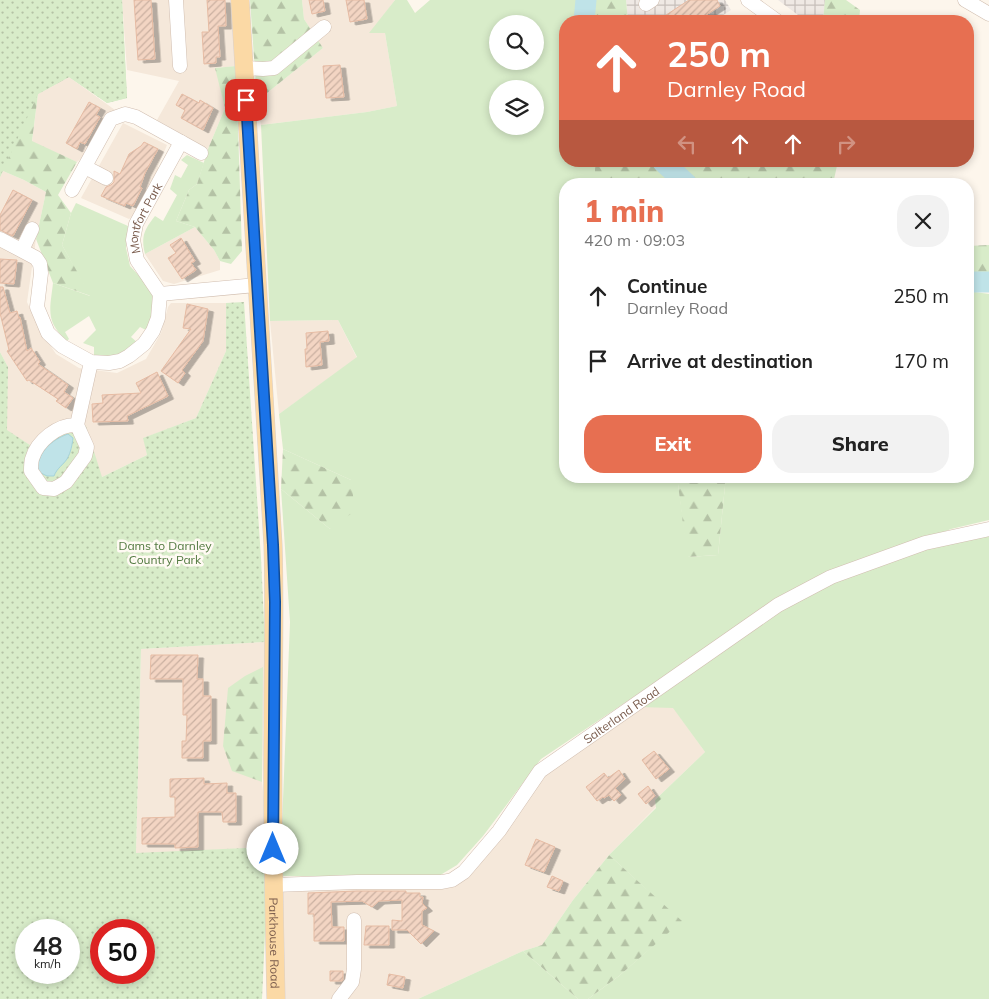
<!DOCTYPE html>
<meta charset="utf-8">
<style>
body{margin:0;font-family:Mulish,sans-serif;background:#f2f2f2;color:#222;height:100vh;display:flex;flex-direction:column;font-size:19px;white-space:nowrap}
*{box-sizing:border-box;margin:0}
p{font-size:16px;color:#767676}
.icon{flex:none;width:28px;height:28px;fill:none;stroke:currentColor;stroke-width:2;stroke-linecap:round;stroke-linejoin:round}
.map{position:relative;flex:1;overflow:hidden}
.sheet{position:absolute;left:559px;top:178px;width:415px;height:305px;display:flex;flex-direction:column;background:#fff;border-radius:20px;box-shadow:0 2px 8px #0003}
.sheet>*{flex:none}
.banner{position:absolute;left:559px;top:15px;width:415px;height:152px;border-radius:20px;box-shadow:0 2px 8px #0003;background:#e76f51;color:#fff;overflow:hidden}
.tools{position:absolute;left:489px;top:15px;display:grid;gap:10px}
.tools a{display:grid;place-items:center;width:55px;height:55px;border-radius:50%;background:#fff;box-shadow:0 2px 8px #0003;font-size:25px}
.speed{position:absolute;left:15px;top:919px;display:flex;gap:10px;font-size:25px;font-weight:700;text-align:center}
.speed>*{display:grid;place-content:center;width:65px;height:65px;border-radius:50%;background:#fff;box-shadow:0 2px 8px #0003;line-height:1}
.speed small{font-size:12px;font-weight:400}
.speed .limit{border:8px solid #d22;background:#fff;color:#111}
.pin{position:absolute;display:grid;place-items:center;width:42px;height:42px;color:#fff;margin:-21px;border-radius:10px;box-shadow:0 2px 8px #0006}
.me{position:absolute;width:55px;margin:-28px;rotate:0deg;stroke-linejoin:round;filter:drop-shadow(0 0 4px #0008)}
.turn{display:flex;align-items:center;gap:18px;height:105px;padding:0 25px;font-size:22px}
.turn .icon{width:65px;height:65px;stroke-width:2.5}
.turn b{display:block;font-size:35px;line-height:42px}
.lanes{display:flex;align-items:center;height:48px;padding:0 25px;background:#0003;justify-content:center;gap:25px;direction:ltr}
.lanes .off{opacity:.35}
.round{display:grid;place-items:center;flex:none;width:52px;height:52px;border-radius:20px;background:#f2f2f2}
.summary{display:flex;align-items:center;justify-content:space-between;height:85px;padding:0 25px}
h1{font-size:30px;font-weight:800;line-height:38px;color:#e76f51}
.action{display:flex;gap:10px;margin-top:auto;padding:10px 25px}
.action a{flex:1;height:58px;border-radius:20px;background:#e76f51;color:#fff;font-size:20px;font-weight:800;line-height:58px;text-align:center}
.action a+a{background:#f2f2f2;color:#222}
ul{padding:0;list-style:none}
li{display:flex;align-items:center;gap:15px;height:65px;padding:0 25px}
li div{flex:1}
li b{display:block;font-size:19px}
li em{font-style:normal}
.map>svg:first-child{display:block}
.residential{fill:#f5e8da}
.industrial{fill:url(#industrial-grid)}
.grass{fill:#d8ecc9;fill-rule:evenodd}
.forest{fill:url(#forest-firs)}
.park{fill:url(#park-dots);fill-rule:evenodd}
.water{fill:#bfe3e8;stroke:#a5d3da}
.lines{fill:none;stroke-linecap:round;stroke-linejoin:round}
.river{stroke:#bfe3e8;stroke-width:21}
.building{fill:url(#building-hatch);stroke:#e6bba3;filter:url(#shadow)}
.minor-casing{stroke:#d1beb0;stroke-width:15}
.major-casing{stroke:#dad1cd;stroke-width:19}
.minor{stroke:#fff;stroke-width:14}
.major{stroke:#fbd9a5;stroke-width:18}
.route-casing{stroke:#114b97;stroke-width:12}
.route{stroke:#1a73e8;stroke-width:9}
.labels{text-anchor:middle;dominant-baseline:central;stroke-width:5;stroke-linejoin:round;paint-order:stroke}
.street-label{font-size:12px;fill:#7a5c4d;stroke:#fffaf3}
.park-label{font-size:12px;fill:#537a41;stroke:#fffaf3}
</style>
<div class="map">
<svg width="989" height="999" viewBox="0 0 989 999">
<defs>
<pattern id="industrial-grid" width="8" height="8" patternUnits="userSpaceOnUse" patternTransform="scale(1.25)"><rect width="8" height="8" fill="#efe9e4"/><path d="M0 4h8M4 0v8" fill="none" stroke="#c7c0bb"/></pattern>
<pattern id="forest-firs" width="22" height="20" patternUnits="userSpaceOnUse" patternTransform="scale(1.25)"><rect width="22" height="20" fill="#d8ecc9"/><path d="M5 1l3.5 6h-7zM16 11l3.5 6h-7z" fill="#b4c2a5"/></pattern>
<pattern id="park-dots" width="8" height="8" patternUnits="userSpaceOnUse" patternTransform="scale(1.25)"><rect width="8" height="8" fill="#d8ecc9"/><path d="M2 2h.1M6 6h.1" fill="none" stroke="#b4c2a5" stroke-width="1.8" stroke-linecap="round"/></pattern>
<pattern id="building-hatch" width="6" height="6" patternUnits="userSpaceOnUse" patternTransform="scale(1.25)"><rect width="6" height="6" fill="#f3d5c3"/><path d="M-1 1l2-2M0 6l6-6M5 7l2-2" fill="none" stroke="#cab0a1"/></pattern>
<filter id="shadow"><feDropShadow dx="5.5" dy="3" stdDeviation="0" flood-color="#0004"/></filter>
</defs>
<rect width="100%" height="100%" fill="#fdf6ec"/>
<g class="residential">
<polygon points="122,0 233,0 236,66 216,68 225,108 208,149 157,120 179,81 127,70"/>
<polygon points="302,0 395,0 370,33 385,33 397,106 367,112 261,125 257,101 323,48 304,19"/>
<polygon points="69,77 115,110 109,116 86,154 77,162 32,142 38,94"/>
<polygon points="123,123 167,145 158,166 159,174 136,213 129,219 81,198"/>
<polygon points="3,171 24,180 46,192 36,239 27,302 38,327 56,354 79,368 117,373 146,359 161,333 168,307 171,303 226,303 226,351 196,418 144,438 147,455 102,477 33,447 6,430 8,367 0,352 0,177"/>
<polygon points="195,227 214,250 220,261 220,270 174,284 163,281 145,254"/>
<polygon points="338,320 357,358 279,414 270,321"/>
<polygon points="265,642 262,782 269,847 136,854 141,649"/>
<polygon points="639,707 673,707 705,752 655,800 656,807 609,855 573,900 542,945 523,951 418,999 285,999 281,888 453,886 545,774"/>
</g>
<g class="industrial">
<polygon points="626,0 725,0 731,10 714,21 628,21"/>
<polygon points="778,0 825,0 823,21 806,21"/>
</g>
<g class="grass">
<path d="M395 0H407L415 13 430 0H580L577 14V21H565V161H595V184H565V476H677L688 557 718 555 726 476H968V291L989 294V520L951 529 781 598 541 759 483 836 457 865 437 877 280 876 290 622 281 489 330 529 351 480 283 449 279 414 357 357 338 320 270 321 261 125 367 112 397 106 385 33H369ZM498 24H535V61H498ZM498 89H535V126H498Z"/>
<path d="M187 155 204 163 197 184 189 190 176 221 195 227 145 254C141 236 144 230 155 216L163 221 177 195 170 189 175 175 181 178 188 165 181 160Z"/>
<path d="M76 203 128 226 126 248 130 266 142 279 154 296 152 317 146 330 140 327 131 337 138 343 111 358 94 356V347L83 343 96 330 89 316 65 332 69 339 67 341C45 321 50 310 53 283L90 296 62 245 71 213Z"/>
<polygon points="989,535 989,999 588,999 619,976 681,921 609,855 656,808 655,800 705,752 673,708 639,707 796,598 903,555"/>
<polygon points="523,951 578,999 418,999"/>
</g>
<g class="forest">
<polygon points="0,0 122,0 127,98 107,103 69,77 38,94 32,141 77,162 58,195 71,213 62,245 91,296 53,283 36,239 46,192 24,180 3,171 0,177"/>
<polygon points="250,0 302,0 304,19 323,48 257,101"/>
<polygon points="595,0 626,0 628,21 592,21"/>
<polygon points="825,0 846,0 860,10 859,21 823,21"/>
<polygon points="236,66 242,251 231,264 220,261 214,250 195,227 176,221 189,190 197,184 208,149 225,108 215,68"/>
<polygon points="595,161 648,161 675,184 595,184"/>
<polygon points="674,161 838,161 833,184 701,184"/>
<polygon points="989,245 989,275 968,275 968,246"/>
<polygon points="283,449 351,480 355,511 330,529 281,489"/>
<polygon points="677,476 726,476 718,555 687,557"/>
<polygon points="263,667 262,782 232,771 223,746 228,688 245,676"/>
<polygon points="609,855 682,921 619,976 588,999 578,999 523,951 542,945 573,900"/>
</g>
<g class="park">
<polygon points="0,0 122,0 127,98 107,103 69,77 38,94 0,177"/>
<path d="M244 302 261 558 265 642 141 649 136 853 269 847 262 999H0V352L8 367 7 430 33 447 74 420 86 426 102 477 147 455 143 438 196 418 226 351V303ZM26 930H69V972H26ZM101 930H144V972H101Z"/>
</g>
<path class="water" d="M68 434 73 438C72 445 71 452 67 459 63 465 57 468 54 476H47L37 471C38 452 51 440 68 434Z"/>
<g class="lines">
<g class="river">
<polyline points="584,21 586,0"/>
<polyline points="662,161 687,184"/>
<polyline points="968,282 989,282"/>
</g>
</g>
<g class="building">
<polygon points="134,0 151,0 155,59 138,60"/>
<polygon points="207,0 225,0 226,26 218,26 220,57 216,57 216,63 204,64 202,32 209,32"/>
<polygon points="309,0 323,0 325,11 312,14"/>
<polygon points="346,0 364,0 367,19 350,22"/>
<polygon points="689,0 717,0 720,6 697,21 657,21"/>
<polygon points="340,65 344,97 326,98 323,66"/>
<polygon points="182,94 199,103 200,100 213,108 203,130 181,118 185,110 176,105"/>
<polygon points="89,102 100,108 96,115 100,117 85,144 80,142 77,149 66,143"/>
<polygon points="144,142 158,149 145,173 140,187 142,188 133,206 126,203 125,206 101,196 106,187 111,185 114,182 114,171 120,174 129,154 141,146"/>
<polygon points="13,190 32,200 13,236 0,230 0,215"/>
<polygon points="181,238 195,261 191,263 196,270 182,279 168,258 176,253 170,245"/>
<polygon points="0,259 17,260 14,284 0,283"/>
<polygon points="0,287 3,287 10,313 17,311 19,318 20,317 27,351 31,348 40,362 38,364 68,385 64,392 73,398 66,408 56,401 58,399 29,380 27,381 7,351 9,350 0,313"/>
<polygon points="187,304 208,309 203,341 182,370 185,373 178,383 161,371 191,329 183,328"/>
<polygon points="328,331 329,341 320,342 322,365 306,367 305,349 307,349 306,333"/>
<polygon points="157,372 168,396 127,416 128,421 93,422 92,404 103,403 102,395 141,393 136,383"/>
<polygon points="151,655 198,655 197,679 203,679 203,696 211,696 211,741 203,741 203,758 182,758 182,741 186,741 187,715 183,715 183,679 150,679"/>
<polygon points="654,751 669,769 656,779 642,760"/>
<polygon points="619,770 625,779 615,788 621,795 614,801 609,795 604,798 603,797 597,801 586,787 604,773 608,778"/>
<polygon points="204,778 204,784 227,783 227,793 236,793 236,822 223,822 222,812 198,812 198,847 175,848 175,844 142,844 142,818 175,817 175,797 170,797 170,779"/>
<polygon points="648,786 655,796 646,804 638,794"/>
<polygon points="536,839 555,847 544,872 525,865"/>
<polygon points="552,876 563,881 559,891 547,887"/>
<polygon points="357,891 406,891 406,893 420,893 420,897 423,897 422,903 427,908 422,911 422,925 434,931 421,944 407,930 392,930 392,920 402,921 402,900 379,901 372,907 362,901 331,902 332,927 344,927 344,941 314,941 314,914 308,914 308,893"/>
<polygon points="366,926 389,926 389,945 364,945"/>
<polygon points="330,971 343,971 343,979 342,981 330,981"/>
<polygon points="389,974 405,977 403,988 387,985"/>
</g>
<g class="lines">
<g class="minor-casing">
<g id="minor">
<polyline points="176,0 180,66"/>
<polyline points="748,0 777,21"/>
<polyline points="965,0 989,14"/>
<polyline points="646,4 652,0"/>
<polyline points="244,68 263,69 274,68 324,27"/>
<polyline points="85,167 106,178"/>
<polyline points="72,190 111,119 125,114 136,117 201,153"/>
<path id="s1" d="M0 239 36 258 40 264 41 273 37 307 48 333 62 346 91 362 109 363 120 361 129 356 144 344 153 331 158 318 160 294 137 260 133 240 136 224 181 142"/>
<polyline points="22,250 32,229"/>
<polyline points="160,294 257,285"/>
<path d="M77 425C58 424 37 441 32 459 31 463 31 468 31 471L43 488 54 489 66 482 85 456 87 447 77 425 91 362"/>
<path id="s2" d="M274 885 357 882H442L452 880 464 872 499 831 540 771 778 605 831 577 925 543 989 529"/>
<polyline points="339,999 352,982 354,969 354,920"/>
</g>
</g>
<g class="major-casing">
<g id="major">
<path id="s3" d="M240 0 273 545C275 607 273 668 273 730 272 820 274 909 276 999"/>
</g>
</g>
<use href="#minor" class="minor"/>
<use href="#major" class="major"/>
</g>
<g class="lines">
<g class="route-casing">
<polyline id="route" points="246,100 273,545 275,602 273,849"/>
</g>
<use href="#route" class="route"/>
</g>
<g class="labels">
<g class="street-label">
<text stroke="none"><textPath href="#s1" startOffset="370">Montfort Park</textPath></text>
<text stroke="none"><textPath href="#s2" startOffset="418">Salterland Road</textPath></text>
<text stroke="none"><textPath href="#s3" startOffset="944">Parkhouse Road</textPath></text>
</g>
<g class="park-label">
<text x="165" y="545">Dams to Darnley<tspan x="165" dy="14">Country Park</tspan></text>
</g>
</g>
</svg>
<div class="tools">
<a><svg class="icon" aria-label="search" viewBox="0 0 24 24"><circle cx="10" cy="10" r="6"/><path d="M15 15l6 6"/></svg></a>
<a><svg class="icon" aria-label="layers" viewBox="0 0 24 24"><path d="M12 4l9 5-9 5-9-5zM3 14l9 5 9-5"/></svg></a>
</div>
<div class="speed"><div>48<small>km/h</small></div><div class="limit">50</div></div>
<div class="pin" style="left:246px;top:100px;background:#d93025"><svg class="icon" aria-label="arrive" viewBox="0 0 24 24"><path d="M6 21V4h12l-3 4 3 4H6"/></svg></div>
<svg class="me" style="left:273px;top:849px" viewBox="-20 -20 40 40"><circle r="19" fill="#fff"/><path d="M0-13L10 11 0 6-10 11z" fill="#1a73e8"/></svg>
<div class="banner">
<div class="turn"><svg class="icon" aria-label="ahead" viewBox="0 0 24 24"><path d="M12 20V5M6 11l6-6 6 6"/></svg><div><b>250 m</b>Darnley Road</div></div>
<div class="lanes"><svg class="icon off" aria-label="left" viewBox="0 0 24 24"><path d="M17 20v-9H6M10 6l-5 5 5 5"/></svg><svg class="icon" aria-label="ahead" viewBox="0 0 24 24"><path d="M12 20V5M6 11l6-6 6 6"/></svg><svg class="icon" aria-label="ahead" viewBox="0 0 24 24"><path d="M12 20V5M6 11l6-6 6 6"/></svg><svg class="icon off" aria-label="right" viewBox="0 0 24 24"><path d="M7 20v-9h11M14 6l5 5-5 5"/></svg></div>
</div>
<section class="sheet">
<div class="summary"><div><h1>1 min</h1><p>420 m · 09:03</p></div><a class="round"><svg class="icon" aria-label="close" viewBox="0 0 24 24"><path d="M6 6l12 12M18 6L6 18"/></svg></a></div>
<ul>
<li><svg class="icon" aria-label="ahead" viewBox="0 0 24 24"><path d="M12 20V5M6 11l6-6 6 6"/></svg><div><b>Continue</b><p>Darnley Road</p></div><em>250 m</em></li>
<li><svg class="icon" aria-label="arrive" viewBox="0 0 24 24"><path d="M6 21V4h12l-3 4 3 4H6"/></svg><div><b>Arrive at destination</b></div><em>170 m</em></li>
</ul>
<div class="action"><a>Exit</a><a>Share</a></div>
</section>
</div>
